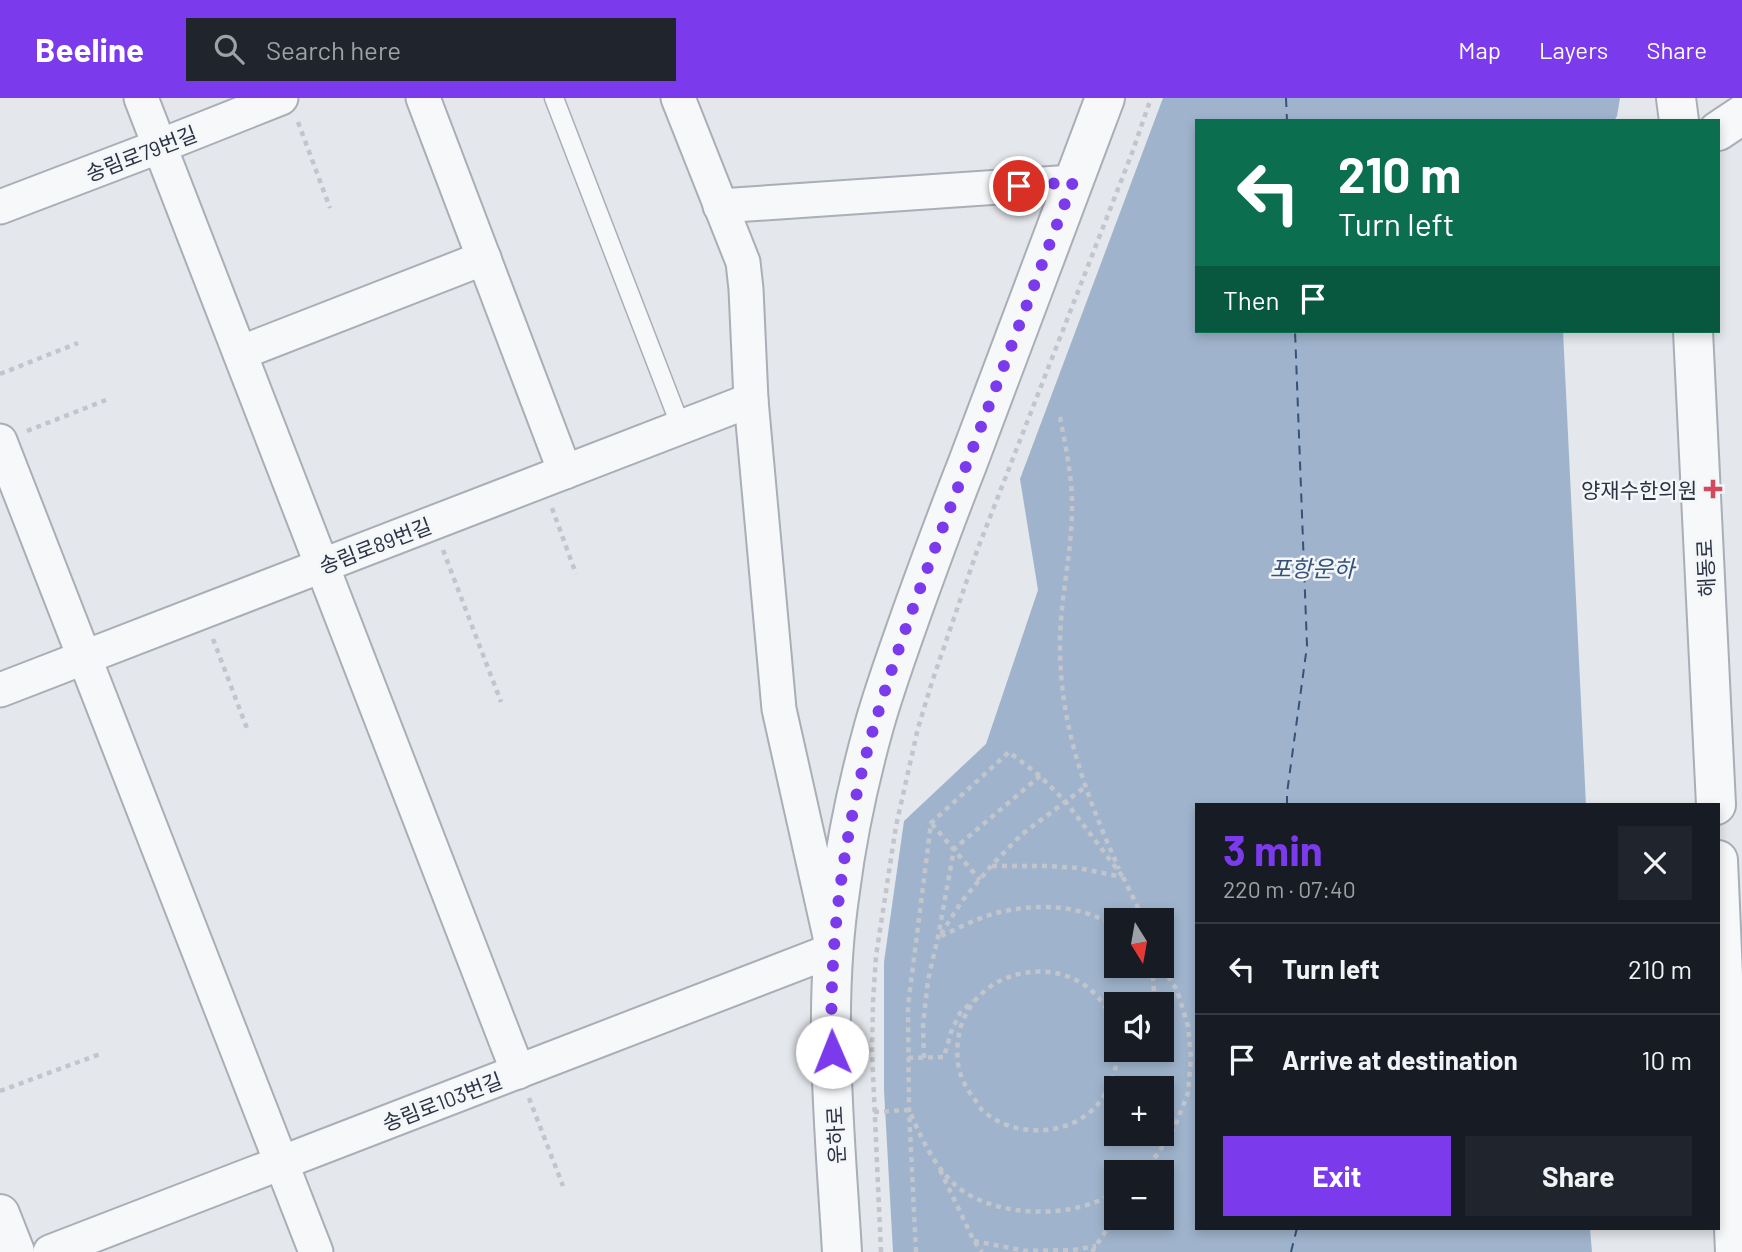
<!DOCTYPE html>
<meta charset="utf-8">
<style>
body{margin:0;font-family:Barlow,"Noto Sans KR",sans-serif;background:#20242c;color:#f1f3f6;height:100vh;display:flex;flex-direction:column;font-size:26px;white-space:nowrap}
*{box-sizing:border-box;margin:0}
p{font-size:23px;color:#9ea1a6}
.icon{flex:none;width:38px;height:38px;fill:none;stroke:currentColor;stroke-width:2;stroke-linecap:round;stroke-linejoin:round}
.map{position:relative;flex:1;overflow:hidden}
.side{position:absolute;left:1195px;top:705px;width:525px;height:427px;display:flex;flex-direction:column;background:#171b24;border-radius:0px;box-shadow:0 4px 10px #0003}
.side>*{flex:none}
.banner{position:absolute;left:1195px;top:21px;width:525px;height:214px;border-radius:0px;box-shadow:0 4px 10px #0003;background:#0b6e4f;color:#fff;overflow:hidden}
.needle{width:46px;rotate:169deg}
.controls{position:absolute;left:1104px;top:810px;display:grid;gap:14px}
.controls a{display:grid;place-items:center;width:70px;height:70px;border-radius:0px;background:#171b24;box-shadow:0 4px 10px #0003;font-size:35px}
.pin{position:absolute;display:grid;place-items:center;width:60px;height:60px;color:#fff;margin:-30px;border:4px solid #fff;border-radius:50%;box-shadow:0 2px 7px #0007}
.me{position:absolute;width:77px;margin:-38px;rotate:359deg;stroke-linejoin:round;filter:drop-shadow(0 0 5px #0008)}
.turn{display:flex;align-items:center;gap:24px;height:147px;padding:0 28px;font-size:32px}
.turn .icon{width:91px;height:91px;stroke-width:2.5}
.turn b{display:block;font-size:49px;line-height:60px}
.then{display:flex;align-items:center;height:66px;padding:0 28px;background:#0003;gap:14px;font-size:26px}
.round{display:grid;place-items:center;flex:none;width:74px;height:74px;border-radius:0px;background:#20242c}
.head{display:flex;align-items:center;justify-content:space-between;height:119px;padding:0 28px}
h1{font-size:42px;font-weight:700;line-height:52px;color:#7c3aed}
.cta{display:flex;gap:14px;margin-top:auto;padding:14px 28px}
.cta a{flex:1;height:80px;border-radius:0px;background:#7c3aed;color:#fff;font-size:28px;font-weight:700;line-height:80px;text-align:center}
.cta a+a{background:#20242c;color:#f1f3f6}
ul{padding:0;list-style:none}
li{display:flex;align-items:center;gap:21px;height:91px;padding:0 28px;border-top:2px solid #363941}
li div{flex:1}
li b{display:block;font-size:26px}
li em{font-style:normal}
header{display:flex;align-items:center;gap:42px;box-sizing:border-box;height:98px;padding:0 35px;background:#7c3aed;color:#fff}
header strong{font-size:33px}
nav{display:flex;gap:38px;margin-inline-start:auto;font-size:24px}
.search{width:490px;height:63px;background:#20242c;display:flex;align-items:center;gap:18px;box-sizing:border-box;padding:0 24px;border-radius:0px;color:#9ea1a6;font-size:26px}
.map>svg:first-child{display:block}
.water{fill:#9fb4cc;fill-rule:evenodd}
.lines{fill:none;stroke-linecap:round;stroke-linejoin:round}
.ferry{stroke:#34527a;stroke-width:2;stroke-dasharray:9 7;stroke-linecap:butt}
.service-casing{stroke:#a9aeb7;stroke-width:21}
.minor-casing{stroke:#a9aeb7;stroke-width:37}
.tertiary-casing{stroke:#a9aeb7;stroke-width:42}
.path{stroke:#c2c5cb;stroke-width:4.5;stroke-dasharray:5 5;stroke-linecap:butt}
.service{stroke:#f7f8fa;stroke-width:18}
.minor{stroke:#f7f8fa;stroke-width:33}
.tertiary{stroke:#f7f8fa;stroke-width:38}
.route{stroke:#7c3aed;stroke-width:12;stroke-dasharray:0 21.6}
.poi-dot{fill:#d1495b;stroke:#f4f6f9;stroke-width:2.5}
.labels{text-anchor:middle;dominant-baseline:central;stroke-width:5;stroke-linejoin:round;paint-order:stroke}
.street-label{font-size:21px;fill:#2b3445;stroke:#f4f6f9}
.poi-label{font-size:21px;fill:#2b3445;stroke:#f4f6f9;text-anchor:end}
.water-label{font-size:23px;font-style:italic;fill:#34527a;stroke:#f4f6f9}
</style>
<header>
<strong>Beeline</strong>
<div class="search"><svg class="icon" aria-label="search" viewBox="0 0 24 24"><circle cx="10" cy="10" r="6"/><path d="M15 15l6 6"/></svg>Search here</div>
<nav><a>Map</a><a>Layers</a><a>Share</a></nav>
</header>
<div class="map">
<svg width="1742" height="1154" viewBox="0 0 1742 1154">
<rect width="100%" height="100%" fill="#e4e7ec"/>
<path class="water" d="M1163 0H1620L1617 18 1614 23H1197V233H1563L1586 707H1197V1130L1590 1131 1592 1154H893L884 992V864L904 723 986 646 1038 492 1020 381ZM1116 822H1162V868H1116ZM1116 906H1162V952H1116ZM1116 990H1162V1036H1116ZM1116 1074H1162V1120H1116Z"/>
<g class="lines">
<g class="ferry">
<polyline points="1286,0 1287,23"/>
<polyline points="1287,707 1287,695 1307,548 1295,233"/>
<polyline points="1291,1154 1297,1130"/>
</g>
<g class="service-casing">
<polyline id="service" points="554,0 681,329"/>
</g>
<g class="minor-casing">
<g id="minor">
<polyline points="141,0 518,974"/>
<polyline points="423,0 565,374"/>
<polyline points="720,108 1073,84"/>
<polyline points="0,109 160,48 281,0"/>
<polyline points="240,255 484,160"/>
<polyline points="0,343 316,1154"/>
<polyline points="0,592 751,302"/>
<polyline points="50,1154 833,852 779,611 751,302 746,191 743,164 678,0"/>
</g>
</g>
<g class="tertiary-casing">
<g id="tertiary">
<polyline points="1676,0 1679,23"/>
<polyline points="1718,33 1742,17"/>
<polyline points="1693,233 1716,707"/>
<polyline points="1718,762 1735,1154"/>
<polyline points="0,1116 15,1154"/>
<path d="M842 1154C835 1034 822 912 840 793 847 737 859 682 874 628 885 589 899 551 912 514 930 464 948 415 967 367 1013 244 1059 122 1105 0"/>
</g>
</g>
<g class="path">
<polyline points="298,24 330,110"/>
<polyline points="0,276 78,245"/>
<path d="M1060 319C1066 351 1073 382 1072 414 1071 459 1060 502 1060 547 1060 629 1086 697 1119 771"/>
<polyline points="27,333 106,302"/>
<polyline points="552,410 576,476"/>
<polyline points="443,452 501,604"/>
<polyline points="213,541 248,633"/>
<polyline points="932,726 980,782"/>
<polyline points="992,768 1047,768 1078,770 1122,779"/>
<polyline points="1123,779 1144,822"/>
<polyline points="941,836 962,803 991,768 1021,737 1085,689"/>
<path d="M941 838C959 830 977 820 996 815 1036 805 1081 806 1116 829"/>
<polyline points="1152,868 1155,906"/>
<path d="M1116 940C1100 838 946 859 958 965 959 977 966 990 973 999 976 1003 979 1008 982 1012 1015 1042 1075 1039 1101 1002 1112 986 1117 970 1118 952"/>
<polyline points="1119,954 1158,952"/>
<polyline points="908,960 944,959 951,934 960,915 973,903"/>
<polyline points="924,960 923,927 928,882 938,839 954,751 1040,678"/>
<polyline points="0,993 100,956"/>
<polyline points="529,1000 563,1088"/>
<path d="M874 1014 909 1012C920 1037 931 1062 950 1082 986 1121 1075 1123 1116 1093"/>
<polyline points="940,1072 974,1143 982,1154"/>
<polyline points="1140,1074 1158,1056 1175,1028 1188,995 1191,959 1188,928 1177,892 1161,868"/>
<polyline points="974,1143 1026,1153 1073,1152 1096,1148"/>
<polyline points="881,1154 872,953 873,904 876,858 896,728 918,630 932,584 978,450 1132,55 1151,0"/>
<polyline points="916,1154 909,1012 908,908 931,725 1009,654 1040,678 1066,704 1123,779"/>
<polyline points="1092,1154 1116,1117"/>
</g>
<use href="#service" class="service"/>
<use href="#minor" class="minor"/>
<use href="#tertiary" class="tertiary"/>
</g>
<g class="lines">
<path class="route" d="M832 954C828 846 844 730 875 625 900 541 932 458 963 376 1000 279 1036 182 1073 84L1019 88"/>
</g>
<path class="poi-dot" d="M1709.5 380.5h7v7h7v7h-7v7h-7v-7h-7v-7h7z"/>
<g class="labels">
<g class="street-label">
<text transform="translate(141 55) rotate(-21)">송림로79번길</text>
<text transform="translate(375 447) rotate(-21)">송림로89번길</text>
<text transform="translate(1705 470) rotate(-93)">해동로</text>
<text transform="translate(442 1003) rotate(-21)">송림로103번길</text>
<text transform="translate(835 1037) rotate(-93)">운하로</text>
</g>
<g class="poi-label">
<text x="1697" y="391">양재수한의원</text>
</g>
<g class="water-label">
<text x="1312" y="470">포항운하</text>
</g>
</g>
</svg>
<div class="controls">
<a><svg class="needle" viewBox="-14 -14 28 28"><path d="M0-13l5 13h-10z" fill="#e53935"/><path d="M0 13l5-13h-10z" fill="#9ea1a6"/></svg></a>
<a><svg class="icon" aria-label="sound" viewBox="0 0 24 24"><path d="M4 9h4l5-4v14l-5-4H4zM17 9q2 3 0 6"/></svg></a>
<a>+</a>
<a>−</a>
</div>
<div class="pin" style="left:1019px;top:88px;background:#d93025"><svg class="icon" aria-label="arrive" viewBox="0 0 24 24"><path d="M6 21V4h12l-3 4 3 4H6"/></svg></div>
<svg class="me" style="left:832px;top:954px" viewBox="-20 -20 40 40"><circle r="19" fill="#fff"/><path d="M0-13L10 11 0 6-10 11z" fill="#7c3aed"/></svg>
<div class="banner">
<div class="turn"><svg class="icon" aria-label="left" viewBox="0 0 24 24"><path d="M17 20v-9H6M10 6l-5 5 5 5"/></svg><div><b>210 m</b>Turn left</div></div>
<div class="then">Then<svg class="icon" aria-label="arrive" viewBox="0 0 24 24"><path d="M6 21V4h12l-3 4 3 4H6"/></svg></div>
</div>
<section class="side">
<div class="head"><div><h1>3 min</h1><p>220 m · 07:40</p></div><a class="round"><svg class="icon" aria-label="close" viewBox="0 0 24 24"><path d="M6 6l12 12M18 6L6 18"/></svg></a></div>
<ul>
<li><svg class="icon" aria-label="left" viewBox="0 0 24 24"><path d="M17 20v-9H6M10 6l-5 5 5 5"/></svg><div><b>Turn left</b></div><em>210 m</em></li>
<li><svg class="icon" aria-label="arrive" viewBox="0 0 24 24"><path d="M6 21V4h12l-3 4 3 4H6"/></svg><div><b>Arrive at destination</b></div><em>10 m</em></li>
</ul>
<div class="cta"><a>Exit</a><a>Share</a></div>
</section>
</div>
